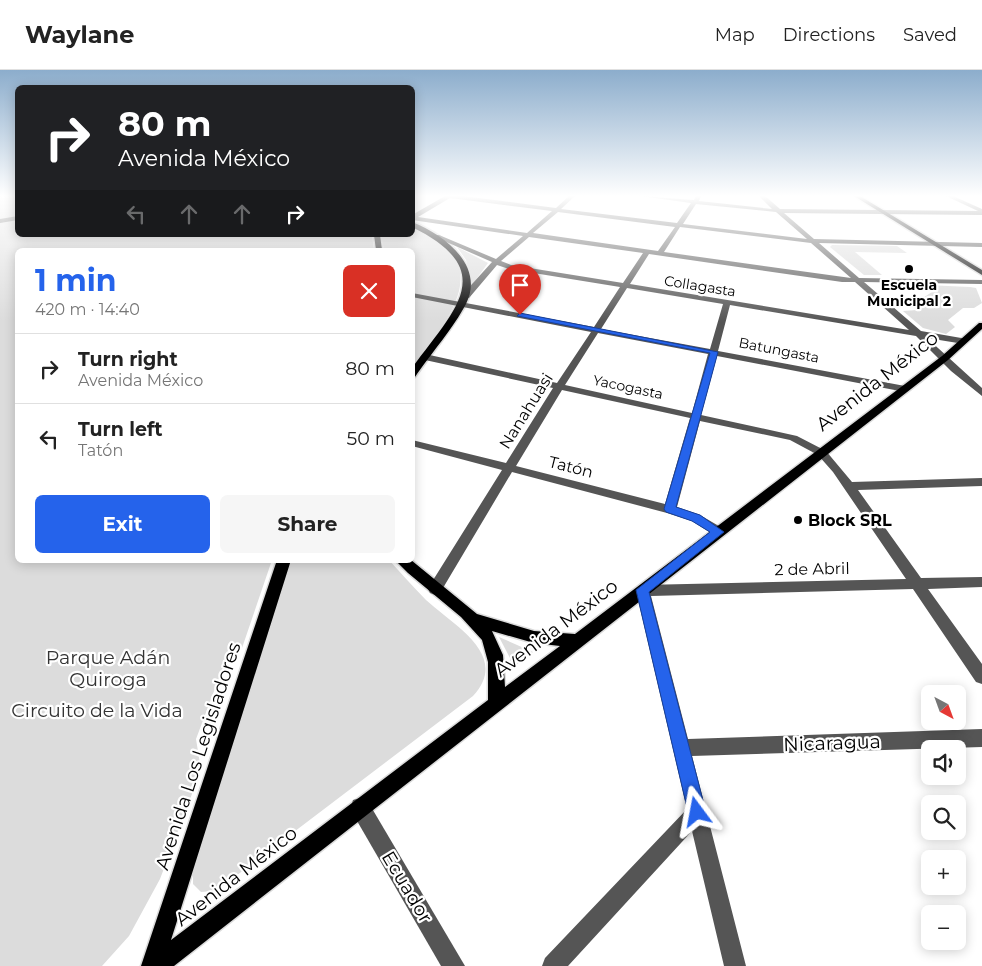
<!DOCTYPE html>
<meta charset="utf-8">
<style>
body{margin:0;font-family:Montserrat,sans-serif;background:#f6f6f6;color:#222;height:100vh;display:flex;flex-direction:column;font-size:19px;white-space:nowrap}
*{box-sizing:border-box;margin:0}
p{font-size:16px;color:#767676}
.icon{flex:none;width:28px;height:28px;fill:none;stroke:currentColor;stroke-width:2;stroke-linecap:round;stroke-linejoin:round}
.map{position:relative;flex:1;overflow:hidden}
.drawer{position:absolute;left:15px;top:178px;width:400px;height:315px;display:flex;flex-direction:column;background:#fff;border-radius:8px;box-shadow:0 2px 12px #0003}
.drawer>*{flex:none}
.guide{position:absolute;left:15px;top:15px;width:400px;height:152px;border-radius:8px;box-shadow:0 2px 12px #0003;background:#202124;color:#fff;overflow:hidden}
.needle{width:32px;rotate:139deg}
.fabs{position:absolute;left:921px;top:615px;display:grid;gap:10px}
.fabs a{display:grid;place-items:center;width:45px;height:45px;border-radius:8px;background:#fff;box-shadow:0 2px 12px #0003;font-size:25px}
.pin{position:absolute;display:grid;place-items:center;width:42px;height:42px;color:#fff;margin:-51px -21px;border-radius:50% 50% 50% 0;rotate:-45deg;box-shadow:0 0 5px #0007}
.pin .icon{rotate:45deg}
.me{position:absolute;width:55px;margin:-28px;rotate:347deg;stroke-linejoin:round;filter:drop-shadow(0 0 4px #0008)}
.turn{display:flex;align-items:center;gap:18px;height:105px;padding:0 20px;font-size:22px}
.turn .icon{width:65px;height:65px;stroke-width:2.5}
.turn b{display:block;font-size:35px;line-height:42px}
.lanes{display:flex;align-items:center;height:48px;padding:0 20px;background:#0003;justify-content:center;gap:25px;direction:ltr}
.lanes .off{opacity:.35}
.round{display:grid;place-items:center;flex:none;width:52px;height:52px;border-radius:8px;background:#f6f6f6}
.head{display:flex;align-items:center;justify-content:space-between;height:85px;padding:0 20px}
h1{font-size:30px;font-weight:700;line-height:38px;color:#2563eb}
.cta{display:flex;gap:10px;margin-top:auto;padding:10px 20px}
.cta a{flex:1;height:58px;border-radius:8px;background:#2563eb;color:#fff;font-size:20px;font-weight:700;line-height:58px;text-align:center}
.cta a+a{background:#f6f6f6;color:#222}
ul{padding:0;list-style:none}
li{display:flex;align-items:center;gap:15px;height:70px;padding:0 20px;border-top:1px solid #e0e0e0}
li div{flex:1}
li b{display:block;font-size:19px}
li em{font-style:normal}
header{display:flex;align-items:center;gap:30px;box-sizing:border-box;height:70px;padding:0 25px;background:#fff;border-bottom:1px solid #e0e0e0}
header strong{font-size:24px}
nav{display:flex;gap:28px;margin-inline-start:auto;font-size:18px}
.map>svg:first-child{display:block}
.green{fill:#dcdcdc}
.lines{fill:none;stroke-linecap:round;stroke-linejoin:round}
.major-casing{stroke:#dbdbdb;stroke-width:3}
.minor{fill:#555;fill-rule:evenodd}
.major{fill:#000;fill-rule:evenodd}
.route{fill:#2563eb;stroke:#184099}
.poi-dot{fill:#000;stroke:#fff;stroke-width:2}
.labels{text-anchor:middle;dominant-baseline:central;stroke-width:4.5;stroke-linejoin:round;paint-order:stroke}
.far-poi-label{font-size:14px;font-weight:bold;fill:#000;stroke:#fff}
.far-street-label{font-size:14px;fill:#000;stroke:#fff}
.street-label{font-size:16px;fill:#000;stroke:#fff}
.poi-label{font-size:16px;font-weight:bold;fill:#000;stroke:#fff;text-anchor:start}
.near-street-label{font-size:19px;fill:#000;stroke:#fff}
.near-park-label{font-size:19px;fill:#333;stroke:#fff}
</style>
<header>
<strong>Waylane</strong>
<nav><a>Map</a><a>Directions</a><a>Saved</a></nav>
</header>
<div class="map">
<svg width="982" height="896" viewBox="0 0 982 896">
<rect width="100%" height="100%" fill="#fff"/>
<g class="green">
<polygon points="0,126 17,126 18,165 372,165 374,180 18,180 18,490 272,490 242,578 222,600 196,669 201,700 160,809 129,866 102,896 0,896"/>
<path d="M413 157C425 164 442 171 451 183 481 218 433 268 413 295L412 180H384L381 165H412Z"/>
<polygon points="832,175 897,176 907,183 855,182 882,205 864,205 830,177"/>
<polygon points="457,177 488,193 472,215 466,190"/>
<polygon points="925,215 970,217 976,218 982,233 974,238 963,238 948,250 955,257 946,264 923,258 903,241 917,240 912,235 932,222"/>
<path d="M292 490H389C401 503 413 517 426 530 453 555 511 585 473 626L224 815 214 821 201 822 193 814V800Z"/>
<polygon points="499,567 533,582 511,599 510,588"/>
</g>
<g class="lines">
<g class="major-casing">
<g id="major">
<polygon points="854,126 860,126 982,200 982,205"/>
<path d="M412 152C445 165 485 196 466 234 454 257 430 285 415 307L412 308V298C454 240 501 201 412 157Z"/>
<polygon points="374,165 380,165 382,180 376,180"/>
<path d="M979 253H982V259L948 290 174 896H141L277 490H291L171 870 488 630V592L482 570 461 547 408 503 395 490H411L477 544 534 561 575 564 942 286ZM492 561 534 573 560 576 505 617 503 585Z"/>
</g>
</g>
<g class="minor">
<path d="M445 126H463L556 138 569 126H575L561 139 677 153 691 133 640 126 694 130 696 126H701L699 131 772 139 759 126H765L780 139 978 141 946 126H953L982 139V145L784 143 814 169 982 173V177L819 173 859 208 982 210V214L864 212 921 261 967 269 968 271 964 274 927 268 982 318V326L951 301 916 266 730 235 718 281 905 316 910 319 905 322 717 286 701 345 797 366 826 381 852 412 982 408V416L858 420 921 508 982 507V517L928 519 982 594V614L976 612 913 519 651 526 688 669 982 659V677L692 686 746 896H724L692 761 568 896H542L545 888 687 739 636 521 638 517 643 515 906 509 833 402 818 385 790 370 700 351 677 437 700 445 724 459 725 462 724 465H714L692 451 667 443 512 402 440 523 435 525 430 523 428 519 430 515 502 400 412 376V370L506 393 553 318 425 290 421 287 425 284 557 313 591 262 412 227V223L594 257 620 217 509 199 497 195 469 228H463V224L492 192 435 167V165H439L496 189 523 166 412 150V145ZM450 128 552 141 527 163 418 147ZM696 134 776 142 807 169 683 154ZM558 142 675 157 658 181 533 163ZM680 157 811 173 851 208 664 182ZM529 167 643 183 623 213 511 195 501 191ZM649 184 842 212H855L909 260 630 214ZM627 218 723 234 710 279 601 259ZM598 263 708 284 692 343 565 315ZM562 320 690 348 665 434 516 396Z"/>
<polygon points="18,146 18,150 0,153 0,149"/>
<polygon points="360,728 367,730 465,896 441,896 353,744 351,737 353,730"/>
</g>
<use href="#major" class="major"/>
</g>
<linearGradient id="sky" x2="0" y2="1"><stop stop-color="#8cadcc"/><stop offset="0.5" stop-color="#fff"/><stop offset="1" stop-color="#fff" stop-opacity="0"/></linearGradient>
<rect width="982" height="252" fill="url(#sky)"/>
<polygon class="route" points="520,243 718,282 676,437 700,445 724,462 649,522 706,742 703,749 697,751 691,749 688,742 636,520 710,462 692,451 666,442 664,439 710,283 517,246"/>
<g class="poi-dot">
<circle cx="909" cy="199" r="5"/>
<circle cx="798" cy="450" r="5"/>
</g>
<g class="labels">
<g class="far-poi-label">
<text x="909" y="215">Escuela<tspan x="909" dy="16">Municipal 2</tspan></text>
</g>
<g class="far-street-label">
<text transform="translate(700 216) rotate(9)">Collagasta</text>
<text transform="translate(779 280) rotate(11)">Batungasta</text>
<text transform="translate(628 317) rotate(12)">Yacogasta</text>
</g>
<g class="street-label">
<text transform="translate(526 341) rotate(-58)">Nanahuasi</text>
<text transform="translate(571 397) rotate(14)">Tatón</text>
<text transform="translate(812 499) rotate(-1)">2 de Abril</text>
</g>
<g class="poi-label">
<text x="808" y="450">Block SRL</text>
</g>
<g class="near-street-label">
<text transform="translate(877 311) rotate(-38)">Avenida México</text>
<text transform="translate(556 558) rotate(-37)">Avenida México</text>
<text transform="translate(832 673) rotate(-2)">Nicaragua</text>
<text transform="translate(198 686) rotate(-72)">Avenida Los Legisladores</text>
<text transform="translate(236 806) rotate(-38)">Avenida México</text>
<text transform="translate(407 817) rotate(59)">Ecuador</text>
</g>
<g class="near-park-label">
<text x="108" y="587">Parque Adán<tspan x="108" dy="22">Quiroga</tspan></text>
<text x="97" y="640">Circuito de la Vida</text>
</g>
</g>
</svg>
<div class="fabs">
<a><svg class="needle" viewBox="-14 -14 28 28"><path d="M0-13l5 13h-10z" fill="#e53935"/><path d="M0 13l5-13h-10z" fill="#767676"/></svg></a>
<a><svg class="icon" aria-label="sound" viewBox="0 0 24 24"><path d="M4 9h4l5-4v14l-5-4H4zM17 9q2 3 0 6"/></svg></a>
<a><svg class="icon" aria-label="search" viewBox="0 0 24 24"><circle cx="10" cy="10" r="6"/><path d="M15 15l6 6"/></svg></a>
<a>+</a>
<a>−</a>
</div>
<div class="pin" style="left:520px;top:245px;background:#d93025"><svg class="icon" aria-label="arrive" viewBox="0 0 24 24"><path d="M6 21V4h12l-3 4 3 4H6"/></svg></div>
<svg class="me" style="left:697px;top:742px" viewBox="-20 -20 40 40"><path d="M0-17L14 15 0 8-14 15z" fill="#2563eb" stroke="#fff" stroke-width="4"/></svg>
<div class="guide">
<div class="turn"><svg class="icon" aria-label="right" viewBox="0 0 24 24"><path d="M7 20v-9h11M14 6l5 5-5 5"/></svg><div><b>80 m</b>Avenida México</div></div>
<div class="lanes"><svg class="icon off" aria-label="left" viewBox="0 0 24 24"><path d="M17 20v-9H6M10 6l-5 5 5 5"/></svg><svg class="icon off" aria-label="ahead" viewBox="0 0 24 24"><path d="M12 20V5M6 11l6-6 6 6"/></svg><svg class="icon off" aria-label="ahead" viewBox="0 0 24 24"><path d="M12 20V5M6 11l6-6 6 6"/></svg><svg class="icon" aria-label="right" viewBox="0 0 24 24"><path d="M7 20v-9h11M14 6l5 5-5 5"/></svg></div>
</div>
<section class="drawer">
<div class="head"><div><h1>1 min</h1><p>420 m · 14:40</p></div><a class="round" style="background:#d93025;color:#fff"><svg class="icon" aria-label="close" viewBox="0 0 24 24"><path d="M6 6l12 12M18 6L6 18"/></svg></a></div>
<ul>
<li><svg class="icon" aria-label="right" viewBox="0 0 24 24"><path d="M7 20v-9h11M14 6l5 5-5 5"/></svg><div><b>Turn right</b><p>Avenida México</p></div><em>80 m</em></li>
<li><svg class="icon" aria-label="left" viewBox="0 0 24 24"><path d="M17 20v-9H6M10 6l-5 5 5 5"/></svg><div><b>Turn left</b><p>Tatón</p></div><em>50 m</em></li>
</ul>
<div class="cta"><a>Exit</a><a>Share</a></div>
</section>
</div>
